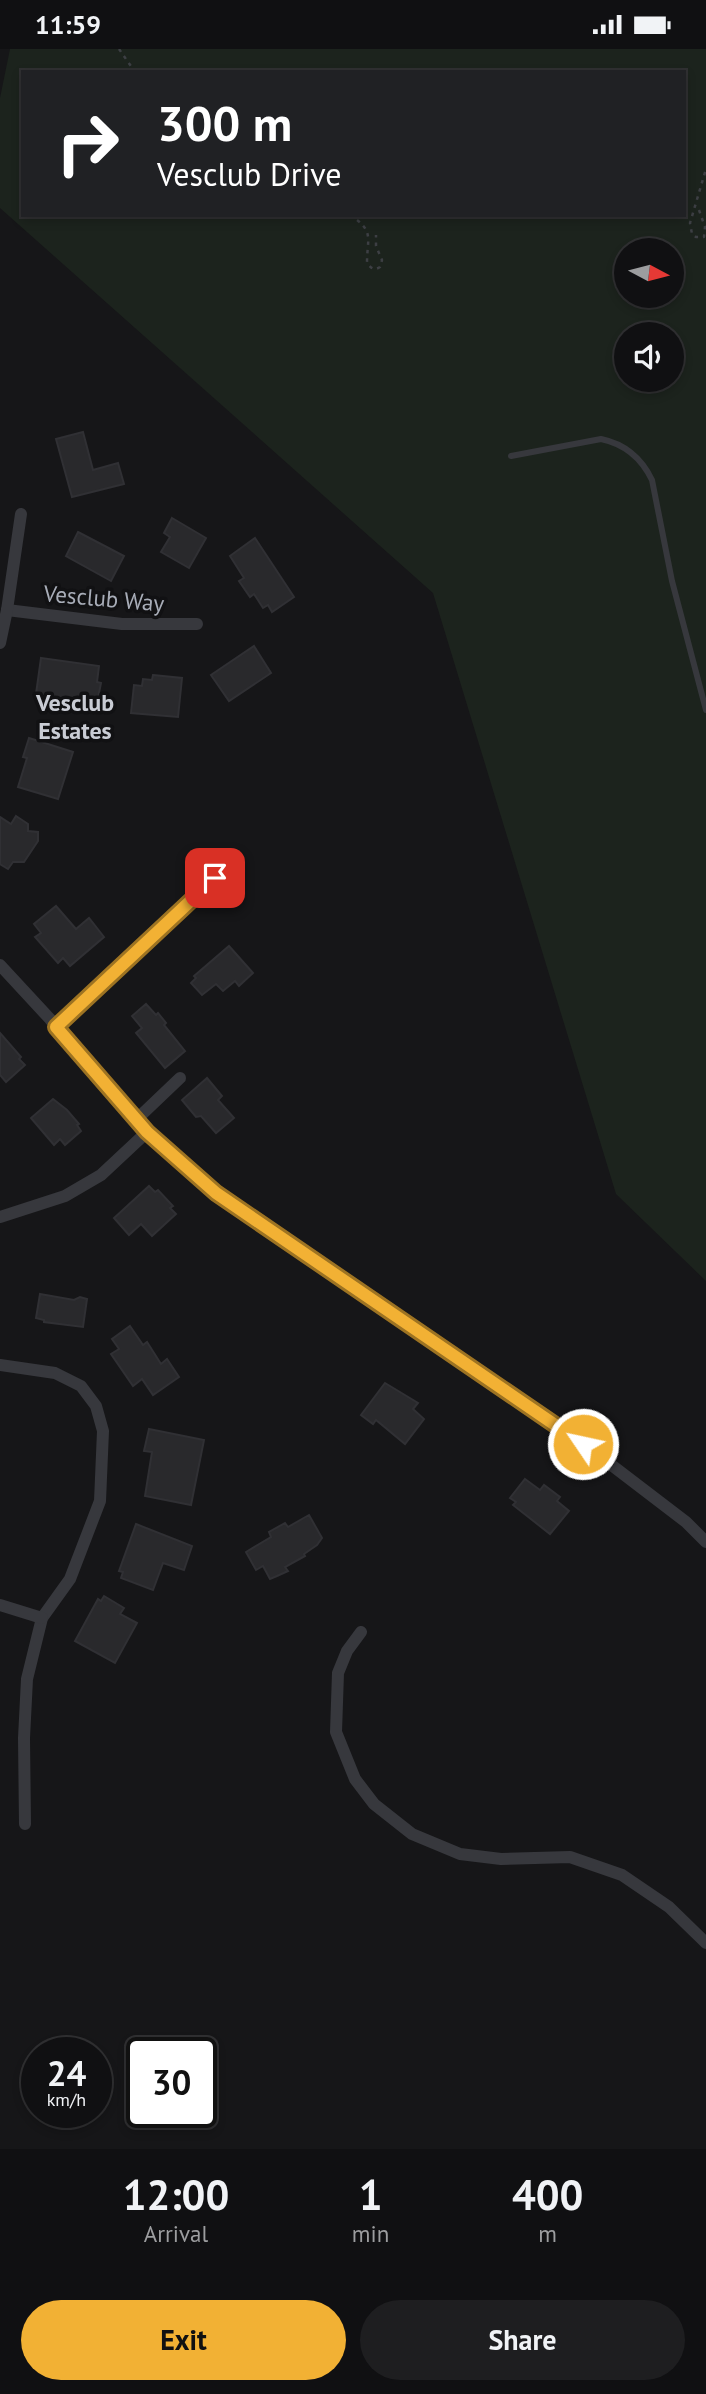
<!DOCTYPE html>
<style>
body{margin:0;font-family:"PT Sans",sans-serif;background:#1e1e20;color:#f1f3f6;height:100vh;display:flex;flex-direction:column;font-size:26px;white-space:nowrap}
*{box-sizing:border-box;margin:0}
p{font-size:23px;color:#9c9d9f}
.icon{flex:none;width:38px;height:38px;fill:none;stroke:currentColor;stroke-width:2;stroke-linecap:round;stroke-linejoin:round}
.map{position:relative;height:2100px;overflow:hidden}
.panel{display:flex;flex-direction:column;background:#101012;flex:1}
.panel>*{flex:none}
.banner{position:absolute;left:21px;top:21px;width:665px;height:147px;border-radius:0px;box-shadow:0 4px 10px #0003,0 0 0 2px #303032;background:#202124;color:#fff;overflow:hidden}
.needle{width:46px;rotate:97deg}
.fabs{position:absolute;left:614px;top:189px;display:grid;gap:14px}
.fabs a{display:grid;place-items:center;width:70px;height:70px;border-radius:50%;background:#101012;box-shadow:0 4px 10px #0003,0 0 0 2px #303032;font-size:35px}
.speed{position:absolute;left:21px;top:1988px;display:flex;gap:14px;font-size:35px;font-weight:700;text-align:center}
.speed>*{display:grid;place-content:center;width:91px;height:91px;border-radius:50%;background:#101012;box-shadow:0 4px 10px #0003,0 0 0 2px #303032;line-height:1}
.speed small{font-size:18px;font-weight:400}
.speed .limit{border:4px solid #111;border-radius:10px;background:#fff;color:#111}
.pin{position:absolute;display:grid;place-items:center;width:60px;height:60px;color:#fff;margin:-30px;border-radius:14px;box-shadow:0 4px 10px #0006}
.me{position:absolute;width:77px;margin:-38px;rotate:304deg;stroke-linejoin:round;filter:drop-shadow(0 0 5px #0008)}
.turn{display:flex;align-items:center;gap:24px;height:147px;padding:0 21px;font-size:32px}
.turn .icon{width:91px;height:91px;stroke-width:2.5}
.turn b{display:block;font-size:49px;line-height:60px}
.eta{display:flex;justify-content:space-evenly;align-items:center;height:119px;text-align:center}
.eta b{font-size:42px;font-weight:600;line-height:49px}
.primary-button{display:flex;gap:14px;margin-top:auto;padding:14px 21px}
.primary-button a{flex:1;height:80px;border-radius:42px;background:#f2b134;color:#111;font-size:28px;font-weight:600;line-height:80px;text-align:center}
.primary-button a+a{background:#1e1e20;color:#f1f3f6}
.status{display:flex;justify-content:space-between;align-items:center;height:49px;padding:0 35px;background:#101012;direction:ltr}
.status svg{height:19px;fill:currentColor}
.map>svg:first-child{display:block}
.green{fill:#1c231d;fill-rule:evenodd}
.building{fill:#29292c;stroke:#303034;stroke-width:2}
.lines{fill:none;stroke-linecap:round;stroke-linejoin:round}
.path{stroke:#3d3f44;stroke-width:2.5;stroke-dasharray:3.5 5;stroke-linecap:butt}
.service{stroke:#37383d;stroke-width:6}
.minor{stroke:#37383d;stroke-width:12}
.route-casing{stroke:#9d7322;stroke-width:18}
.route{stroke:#f2b134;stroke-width:12}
.labels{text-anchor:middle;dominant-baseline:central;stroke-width:7;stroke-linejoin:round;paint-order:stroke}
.street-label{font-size:23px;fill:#a8adb8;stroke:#111113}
.neighbourhood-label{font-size:24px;font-weight:bold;fill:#c9ccd4;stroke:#111113}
</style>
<div class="status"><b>11:59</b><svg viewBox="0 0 49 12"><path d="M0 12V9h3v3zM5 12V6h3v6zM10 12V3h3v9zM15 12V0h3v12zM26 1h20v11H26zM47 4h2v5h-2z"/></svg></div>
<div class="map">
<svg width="706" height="2100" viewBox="0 0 706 2100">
<rect width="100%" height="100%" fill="#161618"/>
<path class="green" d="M10 0H706V1232L616 1145 433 544 0 159V49ZM23 23H684V166H23ZM626 201H672V247H626ZM626 285H672V331H626Z"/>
<g class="building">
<polygon points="83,383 93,421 118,414 124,435 72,448 56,390"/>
<polygon points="172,469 206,489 189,519 161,503 170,488 164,484"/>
<polygon points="78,483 124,507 111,532 66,507"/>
<polygon points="255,489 294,548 272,563 268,556 263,559 254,545 250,548 239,532 244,529 230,507"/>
<polygon points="254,597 271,624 229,652 211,626"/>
<polygon points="41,609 99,617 97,633 101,634 98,649 93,648 86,659 80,658 73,651 51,649 49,647 36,645"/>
<polygon points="153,626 182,629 178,668 131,664 134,636 142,637 143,630 152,631"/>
<polygon points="29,689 73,703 58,750 18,738 27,709 23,708"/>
<polygon points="16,767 28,775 28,782 38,783 38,792 24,813 13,813 8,820 0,815 0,768 11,775"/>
<polygon points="56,857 76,880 89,869 104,888 70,917 63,909 58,914 35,888 41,884 34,875"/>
<polygon points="229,897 253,924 239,937 235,932 223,942 216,935 202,946 191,934 196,929 194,927"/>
<polygon points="146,955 156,966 158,964 166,974 164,976 185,1002 165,1019 136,984 142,979 132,967"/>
<polygon points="0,984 21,1008 19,1010 25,1016 6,1033 0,1026"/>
<polygon points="207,1029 222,1047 218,1051 234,1069 216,1084 201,1067 196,1068 182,1051"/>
<polygon points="53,1050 67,1061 79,1075 77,1076 81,1082 65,1096 60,1090 54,1096 31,1069"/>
<polygon points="149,1137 155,1143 158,1141 173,1157 170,1159 176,1165 152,1187 141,1175 129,1186 114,1169"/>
<polygon points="40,1245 74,1251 80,1248 87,1250 83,1278 44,1273 44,1271 36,1269"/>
<polygon points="130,1277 143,1296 147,1293 161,1315 167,1310 179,1328 153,1346 142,1330 133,1337 111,1305 119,1300 112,1290"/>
<polygon points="385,1334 418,1354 413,1360 424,1370 405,1395 376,1371 373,1375 361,1366"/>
<polygon points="149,1380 204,1391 191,1456 145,1447 152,1403 144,1402"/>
<polygon points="525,1430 540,1441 544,1436 560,1448 557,1452 569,1462 550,1485 513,1456 516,1453 510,1449"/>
<polygon points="309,1466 322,1489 317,1496 304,1505 305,1507 285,1518 288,1522 277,1527 270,1530 263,1517 256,1521 246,1503 271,1488 269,1483 285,1474 288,1478"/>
<polygon points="136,1475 192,1497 184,1521 163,1514 153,1541 121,1529 123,1523 119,1522"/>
<polygon points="104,1547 124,1559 120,1565 137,1574 115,1614 75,1592 98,1550 101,1552"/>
</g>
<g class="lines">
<g class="path">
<polyline points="119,0 135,23"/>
<polyline points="699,161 705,178 704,188 696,188 692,185 690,174 706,120"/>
<path d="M350 166C375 182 367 189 367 214 371 219 374 222 380 218L382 211 376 197V186"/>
</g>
<path class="service" d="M511 407 601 390C625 395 641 408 652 431L672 532 706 661"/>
<g class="minor">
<polyline points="7,561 122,575 197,575"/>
<polyline points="0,594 7,561 21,465"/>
<polyline points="0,916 50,970 147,1083 216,1144 584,1395 686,1473 706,1493"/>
<polyline points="56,978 214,829"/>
<polyline points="137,1070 180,1029"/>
<polyline points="0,1168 65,1147 101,1126 147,1083"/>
<polyline points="0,1316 55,1324 81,1337 96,1357 103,1382 100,1452 70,1530 42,1569 27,1630 24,1689 25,1775"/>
<polyline points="0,1556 42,1569"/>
<polyline points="361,1583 347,1602 338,1624 336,1683 355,1730 374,1755 412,1785 460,1805 501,1810 570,1808 622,1826 669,1858 706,1894"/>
</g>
</g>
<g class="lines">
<g class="route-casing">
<polyline id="route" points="215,829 56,978 147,1083 216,1144 583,1395"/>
</g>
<use href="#route" class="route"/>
</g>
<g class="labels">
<g class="street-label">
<text transform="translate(104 549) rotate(5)">Vesclub Way</text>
</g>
<g class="neighbourhood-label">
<text x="75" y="653">Vesclub<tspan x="75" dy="28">Estates</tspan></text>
</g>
</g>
</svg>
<div class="fabs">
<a><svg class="needle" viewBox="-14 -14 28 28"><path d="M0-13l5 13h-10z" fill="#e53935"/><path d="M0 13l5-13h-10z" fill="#9c9d9f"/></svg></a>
<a><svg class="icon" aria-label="sound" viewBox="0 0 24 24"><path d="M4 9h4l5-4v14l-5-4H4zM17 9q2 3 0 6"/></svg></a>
</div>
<div class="speed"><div>24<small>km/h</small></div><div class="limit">30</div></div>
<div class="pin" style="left:215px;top:829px;background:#d93025"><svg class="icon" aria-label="arrive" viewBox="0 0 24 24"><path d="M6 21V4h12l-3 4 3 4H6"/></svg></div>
<svg class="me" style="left:583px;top:1395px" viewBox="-20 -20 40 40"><circle r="17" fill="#f2b134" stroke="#fff" stroke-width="3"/><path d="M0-11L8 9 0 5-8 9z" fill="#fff"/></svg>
<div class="banner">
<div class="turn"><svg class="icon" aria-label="right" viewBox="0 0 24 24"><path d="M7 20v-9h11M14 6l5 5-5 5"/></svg><div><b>300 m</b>Vesclub Drive</div></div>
</div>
</div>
<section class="panel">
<div class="eta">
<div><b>12:00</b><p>Arrival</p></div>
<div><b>1</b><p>min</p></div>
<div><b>400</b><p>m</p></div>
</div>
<div class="primary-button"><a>Exit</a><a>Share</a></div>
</section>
